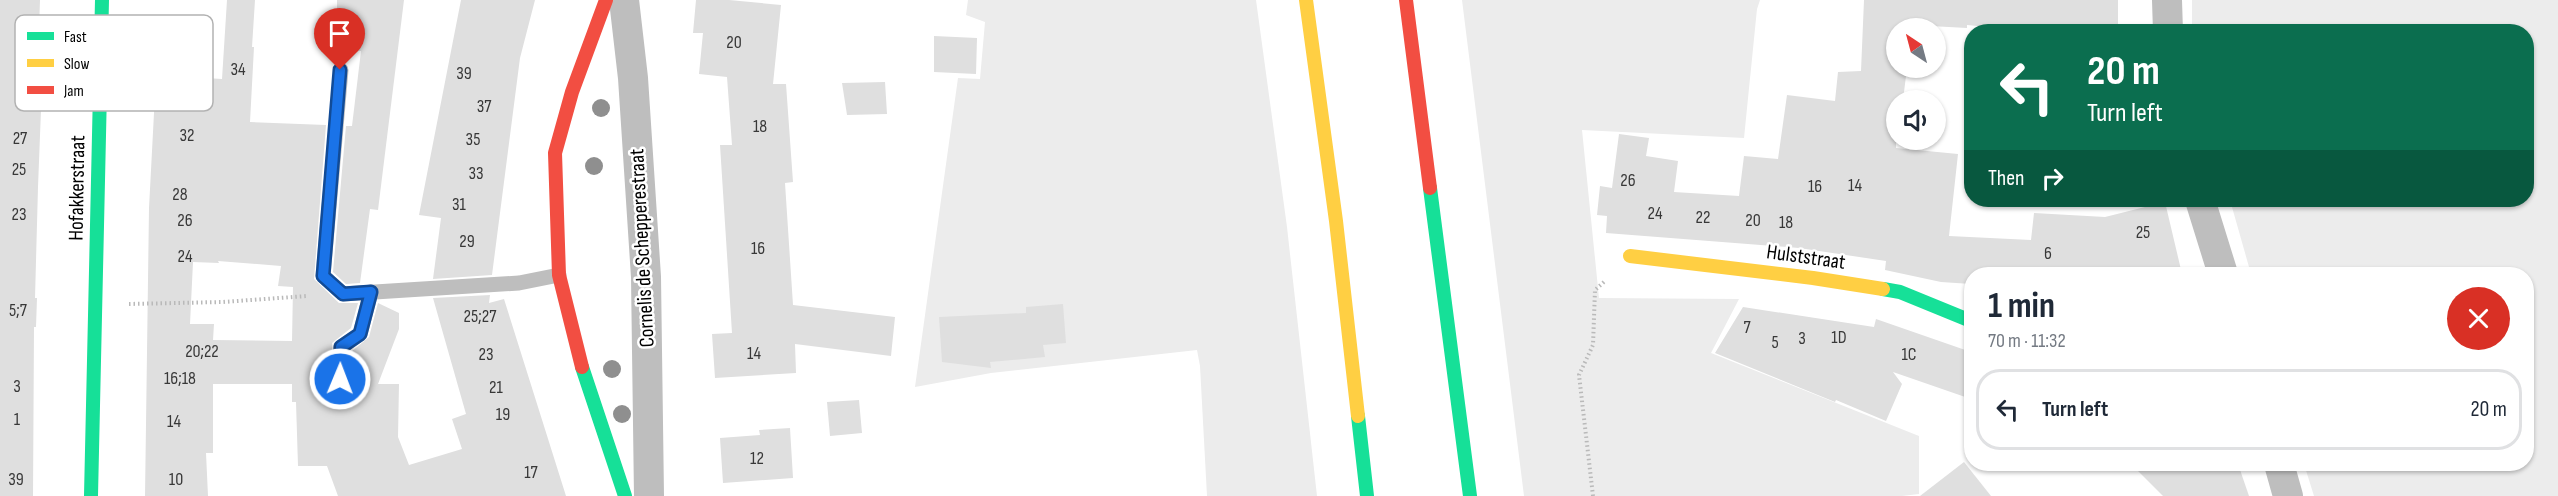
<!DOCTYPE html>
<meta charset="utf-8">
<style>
body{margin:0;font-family:"Sofia Sans Condensed",sans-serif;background:#f6f6f7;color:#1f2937;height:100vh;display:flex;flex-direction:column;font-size:22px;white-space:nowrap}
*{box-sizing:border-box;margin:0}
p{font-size:20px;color:#747a83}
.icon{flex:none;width:33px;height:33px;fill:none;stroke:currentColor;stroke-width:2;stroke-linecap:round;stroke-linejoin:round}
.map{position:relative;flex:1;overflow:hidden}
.side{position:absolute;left:1964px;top:267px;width:570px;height:204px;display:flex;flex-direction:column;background:#fff;border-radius:24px;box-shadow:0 2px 4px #0004}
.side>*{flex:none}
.banner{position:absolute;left:1964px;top:24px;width:570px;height:183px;border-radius:24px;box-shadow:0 2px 4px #0004;background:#0b6e4f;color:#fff;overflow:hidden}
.needle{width:39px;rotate:324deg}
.controls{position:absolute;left:1886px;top:18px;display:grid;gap:12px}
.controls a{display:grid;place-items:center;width:60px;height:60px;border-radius:50%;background:#fff;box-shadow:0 2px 4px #0004;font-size:30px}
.pin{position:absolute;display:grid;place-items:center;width:51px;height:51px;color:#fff;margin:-62px -26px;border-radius:50% 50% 50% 0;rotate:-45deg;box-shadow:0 0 6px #0007}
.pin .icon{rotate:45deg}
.me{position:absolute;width:66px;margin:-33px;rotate:1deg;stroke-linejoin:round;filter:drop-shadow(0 0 4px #0008)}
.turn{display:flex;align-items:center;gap:21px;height:126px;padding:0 24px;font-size:27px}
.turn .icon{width:78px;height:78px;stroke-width:2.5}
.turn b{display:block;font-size:42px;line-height:51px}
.then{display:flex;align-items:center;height:57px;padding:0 24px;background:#0003;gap:12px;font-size:22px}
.round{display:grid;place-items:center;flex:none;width:63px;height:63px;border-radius:32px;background:#f6f6f7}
.head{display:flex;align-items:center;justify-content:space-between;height:102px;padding:0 24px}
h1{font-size:36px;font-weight:700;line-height:45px}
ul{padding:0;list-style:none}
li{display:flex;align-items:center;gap:18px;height:81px;margin:0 12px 9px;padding:0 12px;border:3px solid #e0e1e3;border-radius:24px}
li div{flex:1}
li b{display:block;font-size:22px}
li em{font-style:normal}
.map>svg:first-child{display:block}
.green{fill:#ececec}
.building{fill:#dfdfdf;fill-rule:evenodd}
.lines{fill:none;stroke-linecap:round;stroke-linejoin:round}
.path{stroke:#b9b9b9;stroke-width:4;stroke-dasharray:1.5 3;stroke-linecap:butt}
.lane{stroke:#bebebe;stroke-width:15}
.street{stroke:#bebebe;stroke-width:30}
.fast{stroke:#16e098;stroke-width:14}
.slow{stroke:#ffcf43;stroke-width:14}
.jam{stroke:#f24e42;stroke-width:14}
.tree{fill:#8f8f8f}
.route-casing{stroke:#114b97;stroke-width:15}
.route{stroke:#1a73e8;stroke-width:10}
.labels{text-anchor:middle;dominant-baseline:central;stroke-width:5;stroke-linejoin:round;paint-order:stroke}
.number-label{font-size:18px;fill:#383838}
.street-label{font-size:21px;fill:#000;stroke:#fff}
.key{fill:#fff;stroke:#b2b2b2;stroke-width:1.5}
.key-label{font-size:16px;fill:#000}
</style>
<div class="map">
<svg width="2558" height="496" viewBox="0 0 2558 496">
<rect width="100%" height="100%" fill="#fff"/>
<g class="green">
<polygon points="968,0 1256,0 1287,227 1317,496 1207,496 1200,366 1197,350 991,373 915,387 958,78 980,79 985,22 966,15"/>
<polygon points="1462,0 1760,0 1757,9 1744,138 1582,130 1599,298 1739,299 1711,353 1919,436 1919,494 1902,496 1524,496"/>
<polygon points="2192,0 2558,0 2558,496 2314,496 2304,464 2526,464 2526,274 2251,274 2230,200 2526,200 2526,32 2192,31"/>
</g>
<g class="building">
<polygon points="0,0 40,0 38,57 43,58 38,187 35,298 37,298 36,327 34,327 33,496 0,496"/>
<path d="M227 0H255L252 47H254L250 122 326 125 314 279 339 303H358L351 328 332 343V400L340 405 349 400 351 352 369 337 378 303 399 313V329L378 384H399L398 437 409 465 462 449 452 419 466 414 433 298 490 295 489 303 504 299 566 496H338L327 466H298L296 402H292V384H213V453H206L208 496H145L149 208 156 75 222 79ZM218 261 281 266 278 286 293 287 292 341 213 340 214 324H190L193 262 219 263Z"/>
<polygon points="337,0 404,0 378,210 370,209 360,283 346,284 333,272 346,126 352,126 361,51 329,50 331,21 337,22"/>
<polygon points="461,0 535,0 520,58 492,275 433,279 441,218 419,215"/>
<polygon points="696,0 729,0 781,5 773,84 786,84 793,182 785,183 793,305 895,317 891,356 795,344 796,373 715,378 712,334 732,333 720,145 732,145 727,77 699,74 703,33 693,33"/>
<polygon points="1864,0 2118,0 2118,32 2043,32 1967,25 1967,28 1912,25 1912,28 1896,28 1896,68 1907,68 1903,100 1896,100 1896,148 1958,154 1949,236 2031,240 2034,213 2105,217 2165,202 2182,274 1971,274 1971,284 1941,282 1885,270 1886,261 1799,248 1606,233 1607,216 1597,215 1600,186 1612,188 1619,134 1649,138 1646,156 1678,161 1674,192 1739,196 1744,156 1778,159 1787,95 1835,101 1838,72 1861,71"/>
<polygon points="934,36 977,38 976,74 934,72"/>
<polygon points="885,82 887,114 847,115 842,83"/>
<polygon points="1063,304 1066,343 1043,345 1045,357 990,362 991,368 942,362 939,317 1026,313 1026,307"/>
<polygon points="1743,307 1874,327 1876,319 1971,352 1971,399 1893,372 1902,384 1886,421 1836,400 1835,402 1715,353"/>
<polygon points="859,400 862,433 830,436 827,402"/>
<polygon points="790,428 793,478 723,483 720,438 760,435 759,430"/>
<polygon points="1964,462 1991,496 1920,496"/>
<polygon points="2131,464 2238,464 2249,496 2163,496"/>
</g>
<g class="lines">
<g class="path">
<polyline points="129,304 223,302 307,296"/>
<polyline points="1593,496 1579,375 1593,345 1595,290 1606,280"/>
</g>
<g class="lane">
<polyline points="341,70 323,276 343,294 519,283 559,275"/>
<polyline points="340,395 341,347 360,334 371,292"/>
</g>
<g class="street">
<polyline points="624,0 633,78 646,277 649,496"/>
<polyline points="2167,0 2168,32"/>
<polyline points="2200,200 2223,274"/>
<polyline points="2279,464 2288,496"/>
</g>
<g class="fast">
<polyline points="1430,188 1470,496"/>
<polyline points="1883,289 1900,292 1971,321"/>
<polyline points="582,367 625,496"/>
<polyline points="1358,416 1367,496"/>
<polyline points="91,496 102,0"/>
</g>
<g class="slow">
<polyline points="1306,0 1336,221 1358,416"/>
<polyline points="1630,256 1813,278 1883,289"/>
</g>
<g class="jam">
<polyline points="1406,0 1430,188"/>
<polyline points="582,367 559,275 555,153 572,92 606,0"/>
</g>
</g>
<g class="tree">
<circle cx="601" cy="108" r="9"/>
<circle cx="594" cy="166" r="9"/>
<circle cx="612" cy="369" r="9"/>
<circle cx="622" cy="414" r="9"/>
</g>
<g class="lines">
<g class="route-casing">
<polyline id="route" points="340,70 323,276 343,294 371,292 360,334 341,347 340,379"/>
</g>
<use href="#route" class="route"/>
</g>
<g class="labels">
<g class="number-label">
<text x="734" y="42">20</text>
<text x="238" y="69">34</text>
<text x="464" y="73">39</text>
<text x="484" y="106">37</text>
<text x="760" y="126">18</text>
<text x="187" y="135">32</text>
<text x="20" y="138">27</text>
<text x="473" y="139">35</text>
<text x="19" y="169">25</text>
<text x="476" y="173">33</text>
<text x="1628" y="180">26</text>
<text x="1855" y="185">14</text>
<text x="1815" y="186">16</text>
<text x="180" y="194">28</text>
<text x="459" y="204">31</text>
<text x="1655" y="213">24</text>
<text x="19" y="214">23</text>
<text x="1703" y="217">22</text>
<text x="185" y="220">26</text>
<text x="1753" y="220">20</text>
<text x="1786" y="222">18</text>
<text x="2143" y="232">25</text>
<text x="467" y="241">29</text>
<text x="758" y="248">16</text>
<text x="2048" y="253">6</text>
<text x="185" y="256">24</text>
<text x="18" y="310">5;7</text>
<text x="480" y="316">25;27</text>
<text x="1747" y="327">7</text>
<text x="1839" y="337">1D</text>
<text x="1802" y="338">3</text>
<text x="1775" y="342">5</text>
<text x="202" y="351">20;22</text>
<text x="754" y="353">14</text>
<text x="486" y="354">23</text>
<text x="1909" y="354">1C</text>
<text x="180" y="378">16;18</text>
<text x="17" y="386">3</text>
<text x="496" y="387">21</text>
<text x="503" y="414">19</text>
<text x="17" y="419">1</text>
<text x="174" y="421">14</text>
<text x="757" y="458">12</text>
<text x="531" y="472">17</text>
<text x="16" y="479">39</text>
<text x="176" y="479">10</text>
</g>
<g class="street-label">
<text transform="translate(77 188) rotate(-89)">Hofakkerstraat</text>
<text transform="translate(642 248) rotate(-93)">Cornelis de Schepperestraat</text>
<text transform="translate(1806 257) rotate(8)">Hulststraat</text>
</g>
</g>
<rect x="15" y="15" width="198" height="96" rx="9" class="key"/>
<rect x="27" y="32" width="27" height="8" fill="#16e098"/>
<rect x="27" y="59" width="27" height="8" fill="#ffcf43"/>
<rect x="27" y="86" width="27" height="8" fill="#f24e42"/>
<g class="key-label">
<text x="64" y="42">Fast</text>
<text x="64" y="69">Slow</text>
<text x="64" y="96">Jam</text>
</g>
</svg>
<div class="controls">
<a><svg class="needle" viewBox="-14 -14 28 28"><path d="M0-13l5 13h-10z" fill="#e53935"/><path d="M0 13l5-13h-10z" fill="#747a83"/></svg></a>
<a><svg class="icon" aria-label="sound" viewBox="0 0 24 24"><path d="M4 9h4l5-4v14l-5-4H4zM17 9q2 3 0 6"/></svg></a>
</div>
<div class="pin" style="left:340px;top:70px;background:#d93025"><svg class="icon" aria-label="arrive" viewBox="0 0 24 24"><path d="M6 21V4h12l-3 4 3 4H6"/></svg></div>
<svg class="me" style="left:340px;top:379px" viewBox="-20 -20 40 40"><circle r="17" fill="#1a73e8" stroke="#fff" stroke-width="3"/><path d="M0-11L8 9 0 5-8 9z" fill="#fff"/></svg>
<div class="banner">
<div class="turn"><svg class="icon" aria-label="left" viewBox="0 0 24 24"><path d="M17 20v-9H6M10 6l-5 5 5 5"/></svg><div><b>20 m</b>Turn left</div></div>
<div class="then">Then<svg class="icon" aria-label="right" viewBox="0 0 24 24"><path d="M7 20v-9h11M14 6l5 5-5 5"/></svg></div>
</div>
<section class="side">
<div class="head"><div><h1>1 min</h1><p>70 m · 11:32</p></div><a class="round" style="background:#d93025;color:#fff"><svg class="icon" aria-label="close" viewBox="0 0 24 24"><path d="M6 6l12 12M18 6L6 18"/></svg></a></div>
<ul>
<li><svg class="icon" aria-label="left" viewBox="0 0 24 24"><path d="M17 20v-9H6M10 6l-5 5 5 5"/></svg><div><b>Turn left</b></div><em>20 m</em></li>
</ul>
</section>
</div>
